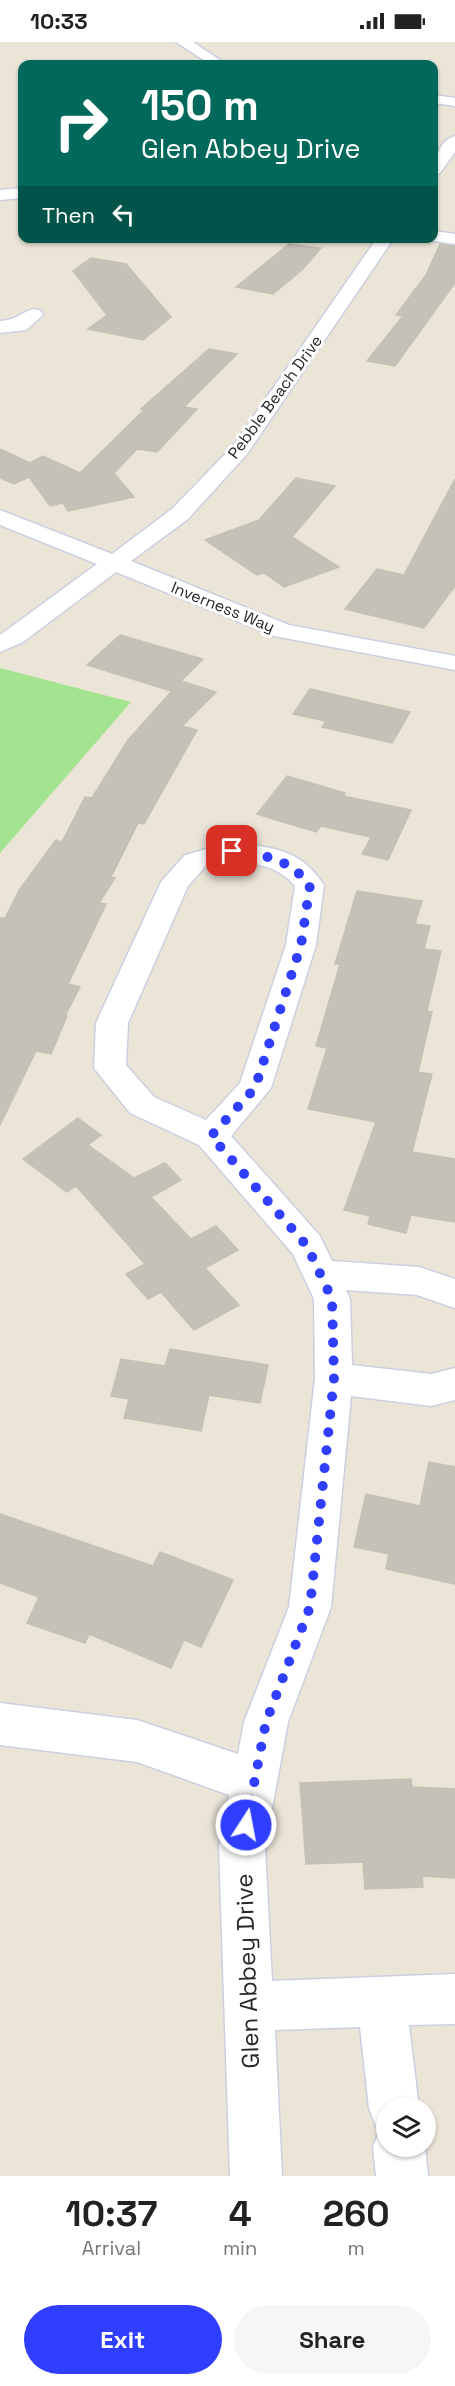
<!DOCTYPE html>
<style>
body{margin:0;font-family:"Space Grotesk",sans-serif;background:#f6f6f6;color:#222;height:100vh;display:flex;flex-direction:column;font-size:22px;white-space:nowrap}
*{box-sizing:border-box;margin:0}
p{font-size:20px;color:#767676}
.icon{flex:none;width:33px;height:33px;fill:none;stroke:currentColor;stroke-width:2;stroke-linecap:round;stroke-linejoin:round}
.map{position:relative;height:2134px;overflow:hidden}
.side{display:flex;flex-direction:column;background:#fff;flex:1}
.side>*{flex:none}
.banner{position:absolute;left:18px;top:18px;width:420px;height:183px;border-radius:12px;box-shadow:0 2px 4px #0004;background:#00695c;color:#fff;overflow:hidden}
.tools{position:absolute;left:376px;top:2055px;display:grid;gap:12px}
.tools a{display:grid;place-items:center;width:60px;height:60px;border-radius:50%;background:#fff;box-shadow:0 2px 4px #0004;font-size:30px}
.pin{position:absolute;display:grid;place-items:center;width:51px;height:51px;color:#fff;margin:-26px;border-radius:12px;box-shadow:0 3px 9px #0006}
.me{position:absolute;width:66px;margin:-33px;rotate:11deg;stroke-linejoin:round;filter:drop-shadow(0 0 4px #0008)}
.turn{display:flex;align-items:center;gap:21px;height:126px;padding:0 24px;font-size:27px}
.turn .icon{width:78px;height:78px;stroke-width:2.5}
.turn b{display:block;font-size:42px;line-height:51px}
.then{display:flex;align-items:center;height:57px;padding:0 24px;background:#0003;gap:12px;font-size:22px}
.eta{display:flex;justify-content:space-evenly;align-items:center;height:102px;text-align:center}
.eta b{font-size:36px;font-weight:700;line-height:42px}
.cta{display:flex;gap:12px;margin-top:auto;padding:12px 24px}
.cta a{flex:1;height:69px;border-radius:36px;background:#303fff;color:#fff;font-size:24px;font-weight:700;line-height:69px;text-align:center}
.cta a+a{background:#f6f6f6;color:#222}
.status{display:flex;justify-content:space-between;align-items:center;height:42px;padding:0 30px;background:#fff;direction:ltr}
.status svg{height:16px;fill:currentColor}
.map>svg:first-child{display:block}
.green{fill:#a4e491}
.building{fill:#c6c1b8;stroke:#c5c1b2;stroke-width:1.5}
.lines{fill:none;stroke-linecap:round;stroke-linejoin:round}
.minor-casing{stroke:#cdcfe1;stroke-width:3}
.minor{fill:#fff;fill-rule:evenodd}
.route{stroke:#303fff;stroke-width:10;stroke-dasharray:0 18}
.labels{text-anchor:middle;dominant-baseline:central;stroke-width:6;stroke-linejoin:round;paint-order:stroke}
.far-street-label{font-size:16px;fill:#272727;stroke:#fff}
.near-street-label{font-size:24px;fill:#272727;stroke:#fff}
</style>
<div class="status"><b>10:33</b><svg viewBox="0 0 49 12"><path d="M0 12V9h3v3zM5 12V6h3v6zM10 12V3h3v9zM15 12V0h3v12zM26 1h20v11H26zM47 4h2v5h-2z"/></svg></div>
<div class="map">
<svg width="455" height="2134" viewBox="0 0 455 2134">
<rect width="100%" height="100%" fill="#ebe5d8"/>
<polygon class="green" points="0,626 131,660 0,811"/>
<g class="building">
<polygon points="289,202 321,206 302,228 273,252 236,245"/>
<polygon points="440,202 455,204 455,241 395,324 367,319 403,274 396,273 426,233"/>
<polygon points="91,216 126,222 171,275 143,298 88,287 107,273 73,229"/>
<polygon points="209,307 237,312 184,365 197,367 157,410 137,407 114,431 134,455 68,469 63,461 50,464 29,435 14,442 0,436 0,407 30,421 43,414 80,431 144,368 141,367"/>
<polygon points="296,436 335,444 292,495 339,525 284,545 264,531 257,533 205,498 259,478"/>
<polygon points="455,437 455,544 424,586 345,567 377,527 404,533"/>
<polygon points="120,593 203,617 181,639 216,650 182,684 197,688 144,782 138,781 111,835 115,836 99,861 106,862 68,942 80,945 65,974 67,974 51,1012 36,1009 0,1083 0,876 5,876 20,847 56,798 62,800 85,755 92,756 128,698 181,639 171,649 87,623"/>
<polygon points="310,647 410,670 392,701 322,685 326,679 293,672"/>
<polygon points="287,734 345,751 343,754 411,768 388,818 362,812 371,795 321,784 316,790 257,772"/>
<polygon points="357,849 422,859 415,882 430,884 424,907 441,909 427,969 432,970 418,1030 432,1032 412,1110 455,1117 455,1180 411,1173 406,1191 368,1182 370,1174 344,1168 376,1080 308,1067 327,1006 316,1004 340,922 335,922"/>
<polygon points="78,1076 101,1093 88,1103 134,1136 165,1121 181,1138 151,1155 191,1197 216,1184 238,1208 205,1226 239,1263 194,1288 161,1250 148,1257 126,1232 145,1222 76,1144 67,1150 23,1117"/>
<polygon points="170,1307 268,1323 260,1361 209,1353 201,1389 124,1376 129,1357 111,1354 121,1317 165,1324"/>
<polygon points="429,1420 455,1425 455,1542 386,1527 389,1512 354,1505 366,1452 420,1464"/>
<polygon points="0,1472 153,1524 160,1510 233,1538 201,1605 184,1598 171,1626 89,1592 85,1601 27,1581 39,1555 0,1541"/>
<polygon points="411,1737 412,1745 455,1747 455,1836 422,1834 423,1845 365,1847 363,1820 306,1822 300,1741"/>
</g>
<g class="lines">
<g class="minor-casing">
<g id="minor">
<polygon points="176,0 193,0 226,22 210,22"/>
<polygon points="434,53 455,56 455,64 434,61"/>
<path d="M455 94V110L440 131 434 133C434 119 439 98 455 94Z"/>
<polygon points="22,146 22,156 0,158 0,148"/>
<polygon points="434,189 455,192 455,202 428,198 434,196"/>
<polygon points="377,196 394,196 247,412 188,477 131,519 289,583 455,614 455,628 274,594 116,530 23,600 0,610 0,593 97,522 0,483 0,468 112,512 172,467 233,404"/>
<path d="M34 267 41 269 43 273 26 288 0 291V279C18 278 19 271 34 267Z"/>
<path d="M232 800C272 806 300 806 324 843L316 903 271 1046 231 1094 320 1194 332 1219 419 1225 455 1237V1266L417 1253 346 1248 350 1257 352 1323 431 1332 455 1326V1358L431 1364 351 1354 331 1565 288 1680 265 1804 272 1939 455 1932V1982L409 1983 419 2066H387V2104H425L428 2134H376L373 2104 381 2086 376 2084 369 2066 360 1985 275 1988 282 2134H230L219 1804 229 1753 137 1720 0 1703V1661L137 1678 238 1712 244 1680 289 1565 315 1336 314 1257 293 1212 199 1103 130 1071 94 1026 96 981 161 840 185 813ZM232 818C257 822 279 824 295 844L286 903 240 1041 206 1078 154 1055 126 1023 128 981 188 844 205 825Z"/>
</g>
</g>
<use href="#minor" class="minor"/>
</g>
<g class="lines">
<path class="route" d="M232 809C267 814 286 815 310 843L301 903 255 1046 211 1094 307 1204 332 1257 334 1336 310 1565 266 1680 246 1783"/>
</g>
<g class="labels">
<g class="far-street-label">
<text transform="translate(275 355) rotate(-54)">Pebble Beach Drive</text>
<text transform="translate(223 565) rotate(22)">Inverness Way</text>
</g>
<g class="near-street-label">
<text transform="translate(247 1929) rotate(-92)">Glen Abbey Drive</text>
</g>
</g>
</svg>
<div class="tools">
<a><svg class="icon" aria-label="layers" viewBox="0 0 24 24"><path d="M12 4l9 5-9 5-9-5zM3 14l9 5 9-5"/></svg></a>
</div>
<div class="pin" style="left:232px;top:809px;background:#d93025"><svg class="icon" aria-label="arrive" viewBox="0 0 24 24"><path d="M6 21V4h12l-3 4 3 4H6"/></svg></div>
<svg class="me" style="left:246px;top:1783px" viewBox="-20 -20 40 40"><circle r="17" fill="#303fff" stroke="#fff" stroke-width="3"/><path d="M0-11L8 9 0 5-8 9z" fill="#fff"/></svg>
<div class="banner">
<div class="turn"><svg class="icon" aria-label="right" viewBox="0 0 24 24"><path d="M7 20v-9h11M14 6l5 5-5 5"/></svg><div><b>150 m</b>Glen Abbey Drive</div></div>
<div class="then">Then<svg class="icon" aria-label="left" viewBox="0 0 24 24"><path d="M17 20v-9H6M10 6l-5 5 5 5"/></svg></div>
</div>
</div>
<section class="side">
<div class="eta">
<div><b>10:37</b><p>Arrival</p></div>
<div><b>4</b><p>min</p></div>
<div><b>260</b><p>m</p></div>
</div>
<div class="cta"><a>Exit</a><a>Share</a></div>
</section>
